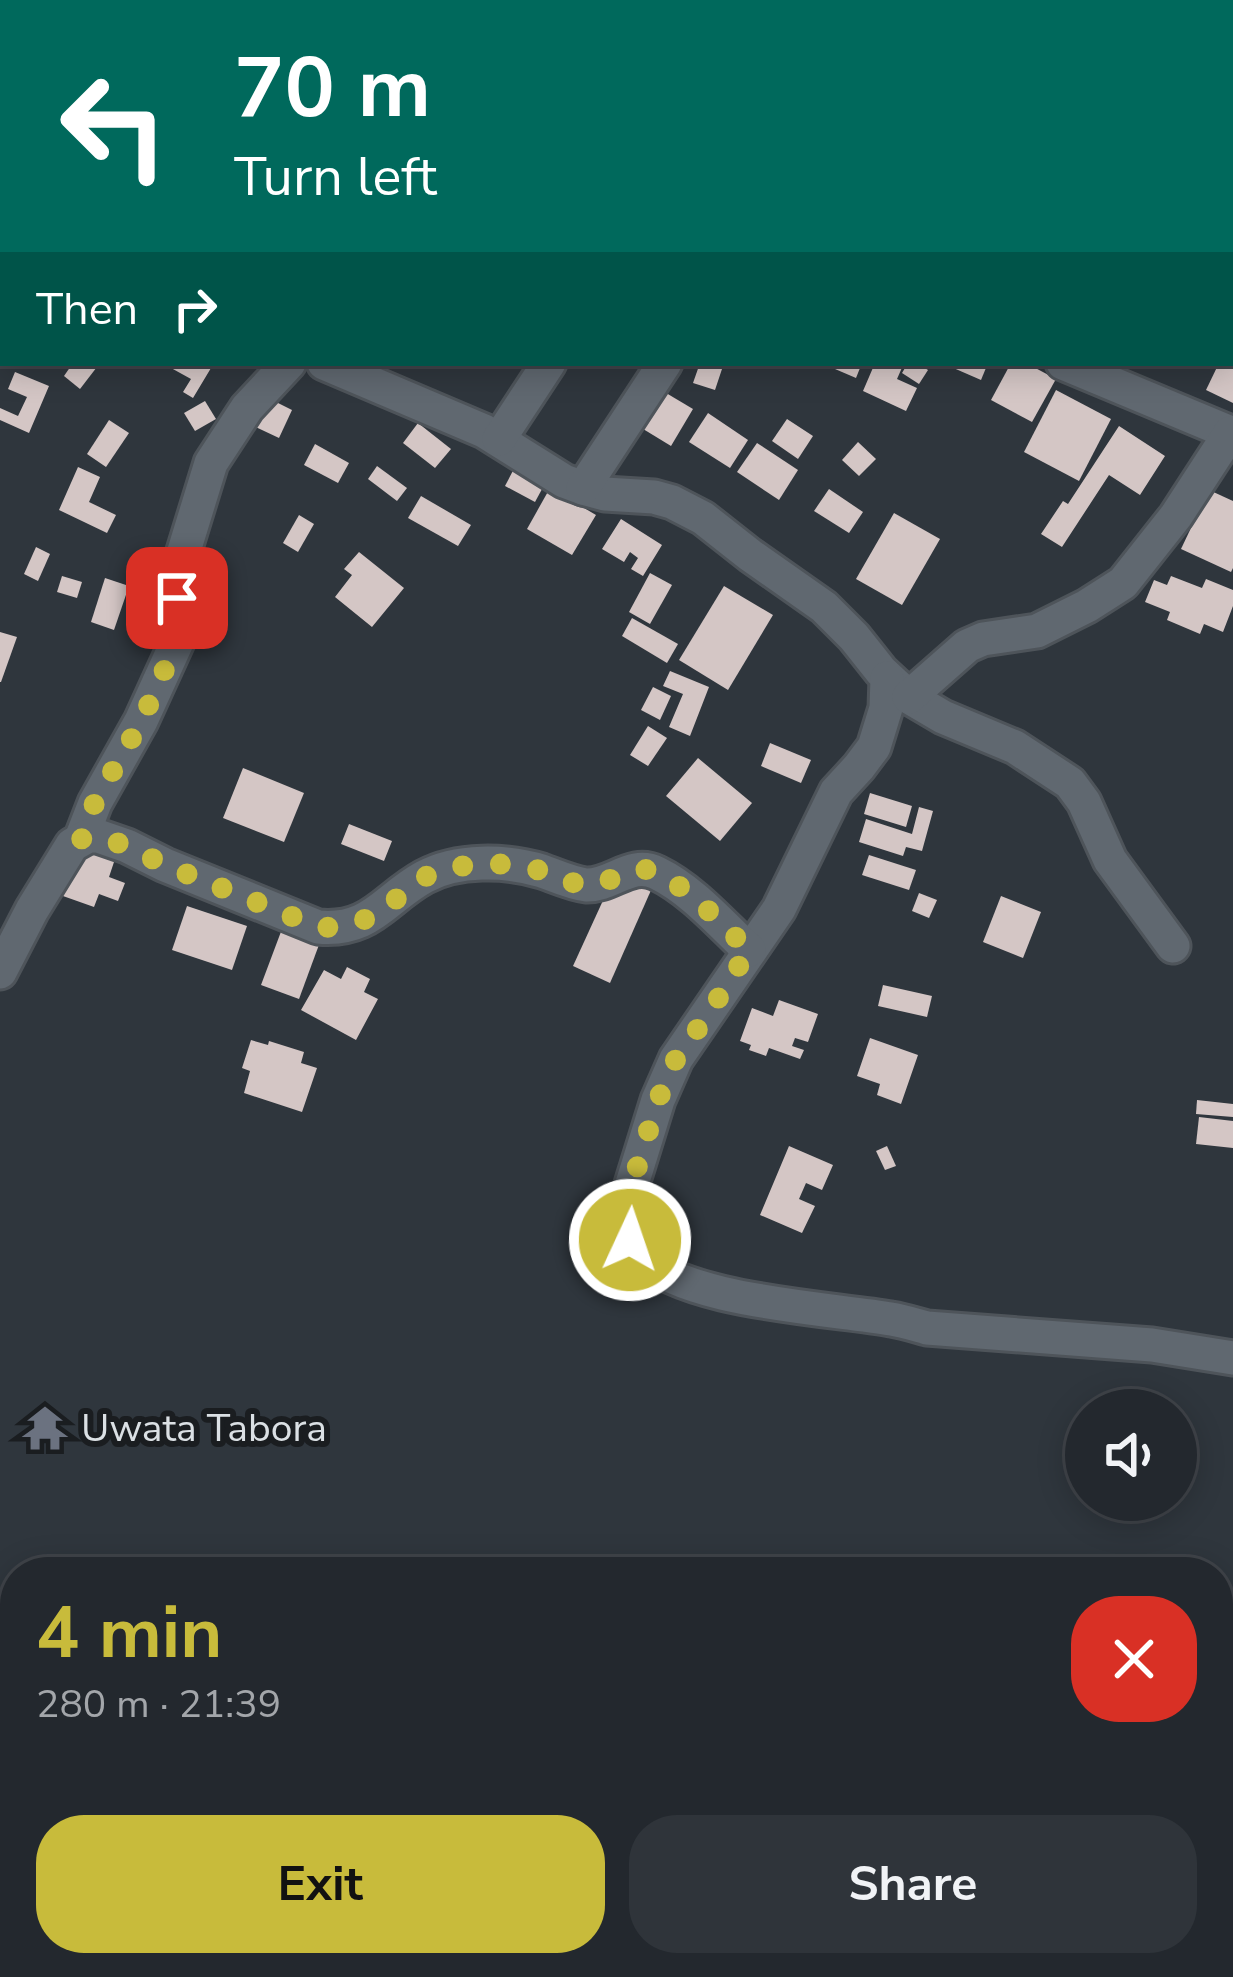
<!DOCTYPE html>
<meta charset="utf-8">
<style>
body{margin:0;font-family:"Nunito Sans",sans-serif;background:#2f343a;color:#f1f3f6;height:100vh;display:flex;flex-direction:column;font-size:45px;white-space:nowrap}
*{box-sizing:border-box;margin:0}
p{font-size:39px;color:#a3a6aa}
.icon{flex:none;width:66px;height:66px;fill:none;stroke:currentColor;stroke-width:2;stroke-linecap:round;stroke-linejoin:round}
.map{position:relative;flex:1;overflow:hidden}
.panel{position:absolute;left:0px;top:1557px;width:1233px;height:420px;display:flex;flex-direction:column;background:#23282e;border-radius:48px 48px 0 0;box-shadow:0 6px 30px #0003,0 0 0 3px #40444a}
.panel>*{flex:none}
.top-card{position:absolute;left:0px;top:0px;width:1233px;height:366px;box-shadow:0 6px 30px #0003,0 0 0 3px #40444a;background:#00695c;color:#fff;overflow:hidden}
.tools{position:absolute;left:1065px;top:1389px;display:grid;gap:24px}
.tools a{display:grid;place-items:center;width:132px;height:132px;border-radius:50%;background:#23282e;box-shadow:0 6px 30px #0003,0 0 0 3px #40444a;font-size:60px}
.pin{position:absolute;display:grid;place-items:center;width:102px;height:102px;color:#fff;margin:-51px;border-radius:24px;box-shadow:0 6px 18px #0006}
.me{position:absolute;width:132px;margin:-66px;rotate:3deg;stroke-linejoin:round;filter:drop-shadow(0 0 9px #0008)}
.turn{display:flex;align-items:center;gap:42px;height:252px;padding:0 36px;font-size:54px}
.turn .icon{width:156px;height:156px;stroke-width:2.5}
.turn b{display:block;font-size:84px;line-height:102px}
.then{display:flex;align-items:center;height:114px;padding:0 36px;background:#0003;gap:24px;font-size:45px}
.round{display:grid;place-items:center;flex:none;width:126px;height:126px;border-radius:48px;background:#2f343a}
.headline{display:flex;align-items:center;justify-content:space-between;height:204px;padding:0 36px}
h1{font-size:72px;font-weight:700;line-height:90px;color:#c8bb3b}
.button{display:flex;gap:24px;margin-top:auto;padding:24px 36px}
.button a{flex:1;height:138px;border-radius:48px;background:#c8bb3b;color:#111;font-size:48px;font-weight:700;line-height:138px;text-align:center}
.button a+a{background:#2f343a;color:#f1f3f6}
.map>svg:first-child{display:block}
.building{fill:#d4c6c5}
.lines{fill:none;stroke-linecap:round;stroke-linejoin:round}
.minor-casing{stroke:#4e545a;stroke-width:39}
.minor{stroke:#606870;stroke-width:33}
.route{stroke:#c8bb3b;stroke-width:21;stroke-dasharray:0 37.8}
.labels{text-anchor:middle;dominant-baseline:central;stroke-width:12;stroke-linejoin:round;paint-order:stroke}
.poi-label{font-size:39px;fill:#dbe0e4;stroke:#1a1d20;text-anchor:start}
</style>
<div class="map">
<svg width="1233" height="1977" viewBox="0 0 1233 1977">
<rect width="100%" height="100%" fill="#2f363d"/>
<g class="building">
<polygon points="73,363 100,363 80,389 64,376"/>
<polygon points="162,363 214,363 193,398 183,392 191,379"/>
<polygon points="700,363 724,363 715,390 693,383"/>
<polygon points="821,363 862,363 856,378"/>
<polygon points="875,363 904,363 897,379 917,388 906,411 863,391"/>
<polygon points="908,363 917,363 928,370 919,384 902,373"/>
<polygon points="942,363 988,363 981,380"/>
<polygon points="1011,363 1026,363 1056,379 1032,422 991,400"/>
<polygon points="1219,363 1233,363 1233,403 1206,390"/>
<polygon points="15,372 49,386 29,433 0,420 0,408 18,416 27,397 8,389"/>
<polygon points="651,384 693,409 671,446 630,421"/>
<polygon points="248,388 292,410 279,438 234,417"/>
<polygon points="1056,390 1111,419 1079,481 1024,452"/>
<polygon points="205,401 216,419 195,431 184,413"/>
<polygon points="708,413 748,440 730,468 689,442"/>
<polygon points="787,419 813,436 798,459 772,441"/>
<polygon points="109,420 129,433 106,467 87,454"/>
<polygon points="418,423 451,449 435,468 403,443"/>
<polygon points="1119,426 1165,456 1140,495 1109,475 1062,547 1041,534 1063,501 1068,504"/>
<polygon points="858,442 876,459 859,476 842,460"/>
<polygon points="757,443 798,470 779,500 737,472"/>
<polygon points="315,444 349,463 338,483 304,465"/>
<polygon points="518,461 548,478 535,502 505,486"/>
<polygon points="377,466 407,488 397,501 368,479"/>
<polygon points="78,467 100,477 89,502 116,515 107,533 59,510"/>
<polygon points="550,488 596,515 572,555 527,529"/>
<polygon points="829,489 863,512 849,533 814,511"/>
<polygon points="1209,490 1233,501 1233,568 1231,572 1181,549"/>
<polygon points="421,496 471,525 458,546 408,518"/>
<polygon points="894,513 940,539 902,605 856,579"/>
<polygon points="299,515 314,524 298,552 283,543"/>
<polygon points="621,519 662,545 643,576 631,569 638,558 630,552 624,562 602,549"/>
<polygon points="36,547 50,554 38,581 24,574"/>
<polygon points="359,552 404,588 372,627 335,597 352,575 344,569"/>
<polygon points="650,573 672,585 650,624 629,612"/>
<polygon points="62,576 82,582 77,598 57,592"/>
<polygon points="1171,576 1202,588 1206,579 1233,590 1233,606 1223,632 1204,624 1200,634 1167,620 1170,612 1145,602 1154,580 1167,585"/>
<polygon points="105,578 129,586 114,630 91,622"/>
<polygon points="724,586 773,615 728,690 679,660"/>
<polygon points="133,589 160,598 153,618 126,608"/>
<polygon points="632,618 678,644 667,663 622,636"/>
<polygon points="0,632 17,637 1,682 0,682"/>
<polygon points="670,671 709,687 690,736 669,727 683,694 663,686"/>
<polygon points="653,687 671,696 660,720 641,710"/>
<polygon points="648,726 667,738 648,766 630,755"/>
<polygon points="770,743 811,760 801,783 761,766"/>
<polygon points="698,758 752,803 720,841 666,796"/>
<polygon points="243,768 304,793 284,842 223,818"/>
<polygon points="870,793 912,806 906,827 864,814"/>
<polygon points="919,807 933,811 922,851 906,847 903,856 859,842 866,819 912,834"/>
<polygon points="349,824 392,841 384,861 341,844"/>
<polygon points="73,844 115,859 109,877 125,883 118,901 99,894 94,907 46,890"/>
<polygon points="869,855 916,870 909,890 862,875"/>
<polygon points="616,872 652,888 610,983 573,966"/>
<polygon points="919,893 937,900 929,918 912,911"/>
<polygon points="1001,896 1041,912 1023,958 983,942"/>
<polygon points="187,906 247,926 232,970 172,950"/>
<polygon points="282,929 320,942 299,999 261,985"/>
<polygon points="347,967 370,979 364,992 378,999 356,1040 301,1010 324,970 341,979"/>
<polygon points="883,985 932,996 927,1017 878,1006"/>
<polygon points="779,1000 818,1014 808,1042 795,1038 792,1046 804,1050 800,1059 769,1048 766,1056 749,1050 751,1045 740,1041 752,1008 773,1016"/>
<polygon points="870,1038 918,1055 901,1104 877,1095 880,1084 857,1076"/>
<polygon points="251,1040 268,1045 269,1041 304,1052 301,1063 317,1068 302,1112 244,1093 250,1071 242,1068"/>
<polygon points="1197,1100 1233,1104 1233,1117 1196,1114"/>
<polygon points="1199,1117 1233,1121 1233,1148 1196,1144"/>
<polygon points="789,1146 833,1165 822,1190 806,1183 799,1199 815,1206 802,1233 760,1215"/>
<polygon points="887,1146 896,1166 885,1170 876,1151"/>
</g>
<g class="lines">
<g class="minor-casing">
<g id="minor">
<polyline points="644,0 644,3"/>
<polyline points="0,194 3,196"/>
<polyline points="324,363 484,431 564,481 583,488 605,494 654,497 672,502 703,518 750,555 824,607 854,637 881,671 909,697 943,717 1015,747 1070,783 1084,802 1110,860 1173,946"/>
<polyline points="1063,363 1233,434"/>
<polyline points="499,439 549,363"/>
<polyline points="583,488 665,363"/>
<path d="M887 678 886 708 874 747 859 767 836 792 779 909 676 1059 658 1100 628 1197C625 1216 625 1235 636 1251 675 1302 830 1308 891 1319 904 1321 916 1325 927 1328L1152 1345 1233 1358"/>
<polyline points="909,697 967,646 983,639 1037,631 1087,606 1123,583 1176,516 1230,433"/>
<polyline points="81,839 95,803 141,721 178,640 180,564 211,463 247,408 289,363"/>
<path d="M0 972 32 910 72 845 88 836H98L127 846 165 865 318 927C371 932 384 899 424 877 457 859 506 860 542 871 556 876 571 883 586 885 612 886 631 860 657 873 692 890 721 924 749 950"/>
</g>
</g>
<use href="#minor" class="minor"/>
</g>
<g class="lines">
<path class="route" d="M177 598 178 640 141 722 95 802 81 839 98 836 127 846 165 865 318 927C344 929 366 922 387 906 402 896 415 880 432 874 467 861 506 861 542 871 556 876 571 884 586 885 612 886 631 860 657 873 692 890 721 924 749 950L707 1016 676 1059 658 1100 628 1197 626 1214 630 1240"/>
</g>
<defs>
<g id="temple-bare" transform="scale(3.6)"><path d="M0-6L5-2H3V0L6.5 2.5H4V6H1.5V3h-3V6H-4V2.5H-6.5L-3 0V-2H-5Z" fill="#6b7280" stroke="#1a1d20" stroke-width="2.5" paint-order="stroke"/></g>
</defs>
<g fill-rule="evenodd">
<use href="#temple-bare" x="45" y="1428"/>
</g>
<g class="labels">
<g class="poi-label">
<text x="81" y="1428">Uwata Tabora</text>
</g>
</g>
</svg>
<div class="tools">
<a><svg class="icon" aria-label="sound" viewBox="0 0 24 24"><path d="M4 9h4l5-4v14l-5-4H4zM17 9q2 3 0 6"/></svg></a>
</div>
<div class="pin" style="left:177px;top:598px;background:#d93025"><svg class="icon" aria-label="arrive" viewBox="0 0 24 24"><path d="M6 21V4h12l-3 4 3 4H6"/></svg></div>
<svg class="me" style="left:630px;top:1240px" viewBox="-20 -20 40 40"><circle r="17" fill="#c8bb3b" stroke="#fff" stroke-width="3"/><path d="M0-11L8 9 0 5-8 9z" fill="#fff"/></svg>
<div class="top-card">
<div class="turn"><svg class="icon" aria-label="left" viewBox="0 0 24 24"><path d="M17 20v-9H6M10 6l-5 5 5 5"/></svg><div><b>70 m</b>Turn left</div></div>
<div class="then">Then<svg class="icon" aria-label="right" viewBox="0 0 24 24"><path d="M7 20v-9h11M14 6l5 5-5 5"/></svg></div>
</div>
<section class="panel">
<div class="headline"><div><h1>4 min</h1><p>280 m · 21:39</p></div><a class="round" style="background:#d93025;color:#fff"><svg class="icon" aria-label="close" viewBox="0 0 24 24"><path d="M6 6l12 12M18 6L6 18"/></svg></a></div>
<div class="button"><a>Exit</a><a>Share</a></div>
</section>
</div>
